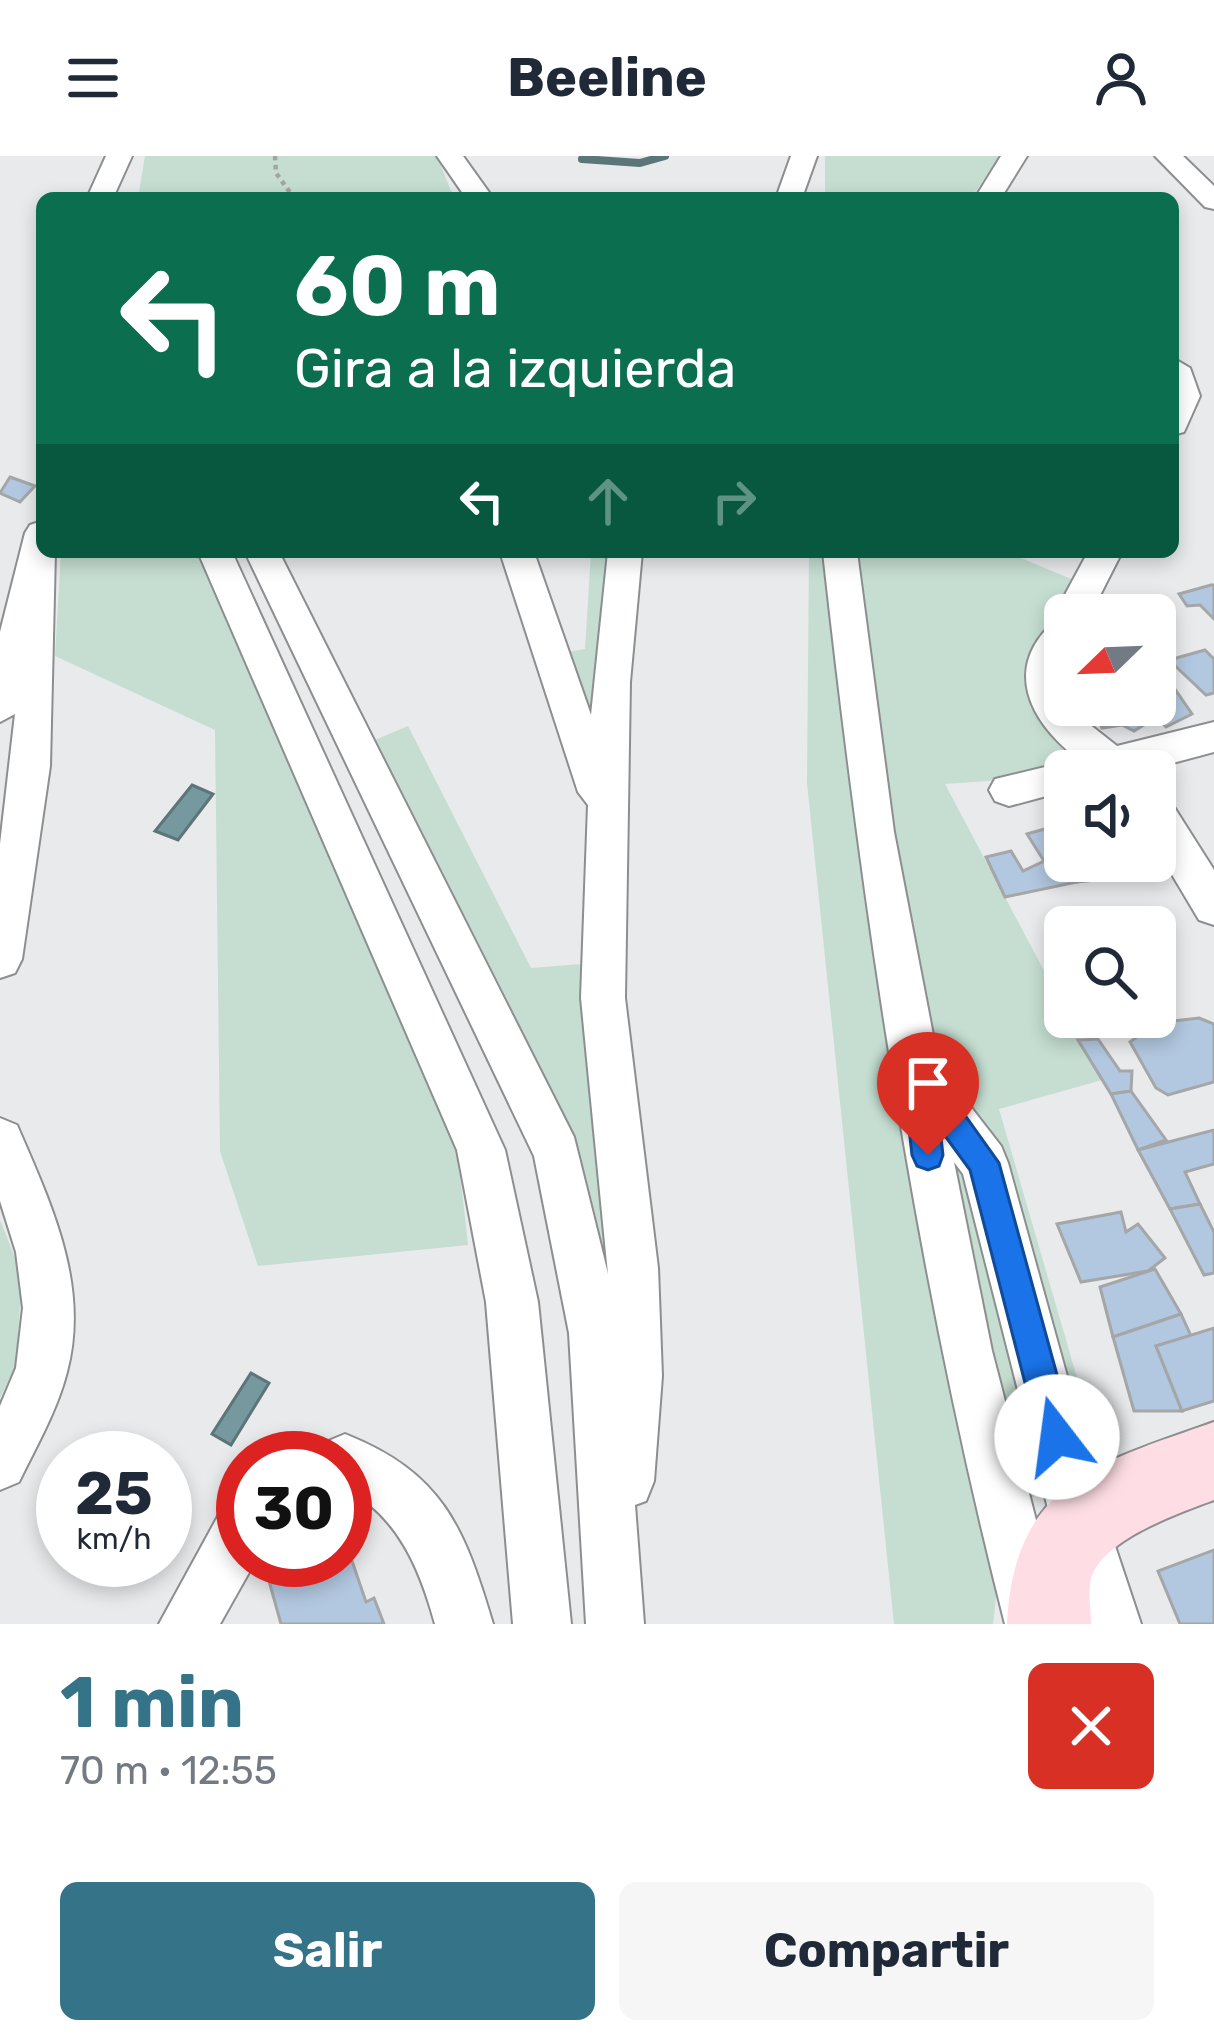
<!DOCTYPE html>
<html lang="es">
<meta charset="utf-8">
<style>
body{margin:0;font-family:Rubik,sans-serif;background:#f6f6f7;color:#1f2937;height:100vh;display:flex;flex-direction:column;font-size:45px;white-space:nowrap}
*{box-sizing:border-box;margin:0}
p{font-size:39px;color:#747a83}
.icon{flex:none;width:66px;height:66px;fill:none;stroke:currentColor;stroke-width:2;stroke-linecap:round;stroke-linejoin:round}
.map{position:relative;height:1468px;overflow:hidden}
.details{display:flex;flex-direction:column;background:#fff;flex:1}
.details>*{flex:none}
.banner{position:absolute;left:36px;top:36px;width:1143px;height:366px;border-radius:18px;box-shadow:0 6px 18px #0003;background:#0b6e4f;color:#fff;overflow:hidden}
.needle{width:78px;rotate:247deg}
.fabs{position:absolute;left:1044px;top:438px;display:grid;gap:24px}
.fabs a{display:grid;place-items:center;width:132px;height:132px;border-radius:18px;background:#fff;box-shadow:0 6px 18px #0003;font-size:60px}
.speed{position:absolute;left:36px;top:1275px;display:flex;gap:24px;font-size:60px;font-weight:700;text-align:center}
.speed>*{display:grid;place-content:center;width:156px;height:156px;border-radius:50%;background:#fff;box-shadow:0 6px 18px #0003;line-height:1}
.speed small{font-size:30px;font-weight:400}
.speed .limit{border:18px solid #d22;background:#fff;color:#111}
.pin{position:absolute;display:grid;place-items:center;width:102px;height:102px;color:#fff;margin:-123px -51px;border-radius:50% 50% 50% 0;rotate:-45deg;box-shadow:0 0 12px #0007}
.pin .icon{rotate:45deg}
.me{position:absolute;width:132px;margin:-66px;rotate:345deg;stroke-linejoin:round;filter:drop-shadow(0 0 9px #0008)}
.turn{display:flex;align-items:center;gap:42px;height:252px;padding:0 60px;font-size:54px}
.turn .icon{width:156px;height:156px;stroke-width:2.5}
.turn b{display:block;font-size:84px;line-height:102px}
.lanes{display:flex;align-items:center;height:114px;padding:0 60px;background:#0003;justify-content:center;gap:60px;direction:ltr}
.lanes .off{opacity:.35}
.round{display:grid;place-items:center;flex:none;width:126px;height:126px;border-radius:18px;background:#f6f6f7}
.head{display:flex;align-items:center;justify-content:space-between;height:204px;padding:0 60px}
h1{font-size:72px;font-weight:700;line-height:90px;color:#347388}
.button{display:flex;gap:24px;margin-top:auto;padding:24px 60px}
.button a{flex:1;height:138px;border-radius:18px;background:#347388;color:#fff;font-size:48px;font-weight:700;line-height:138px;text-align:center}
.button a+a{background:#f6f6f7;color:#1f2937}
header{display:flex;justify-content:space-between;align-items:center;height:156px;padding:0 60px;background:#fff;font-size:54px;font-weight:700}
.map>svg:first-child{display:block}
.green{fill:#c5ded1}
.water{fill:#75999e;stroke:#5c7579;stroke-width:3}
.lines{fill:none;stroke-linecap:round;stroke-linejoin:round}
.stream{stroke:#5c7579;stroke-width:8}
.building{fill:#b2c8e0;stroke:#a4a6a7;stroke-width:3}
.minor-casing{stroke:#8d8e90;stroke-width:4}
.secondary-casing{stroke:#8d8e90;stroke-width:4}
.path{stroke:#a3a4a6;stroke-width:4.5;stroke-dasharray:4.5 4.5;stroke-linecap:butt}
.minor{fill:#fff;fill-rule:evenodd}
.secondary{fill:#fedde4;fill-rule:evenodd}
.route{fill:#1a73e8;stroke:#114b97;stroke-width:3}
</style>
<header><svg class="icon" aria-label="menu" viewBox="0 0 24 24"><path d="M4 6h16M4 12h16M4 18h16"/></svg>Beeline<svg class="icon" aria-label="person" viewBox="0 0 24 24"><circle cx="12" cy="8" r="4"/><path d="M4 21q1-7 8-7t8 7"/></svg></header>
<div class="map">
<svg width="1214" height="1468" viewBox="0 0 1214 1468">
<rect width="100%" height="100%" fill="#e8eaec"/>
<g class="green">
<polygon points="145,0 437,0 451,35 460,42 138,42"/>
<polygon points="825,0 1000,0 971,42 825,42"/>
<polygon points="61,396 202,396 457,990 468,1089 258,1110 220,995 215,574 55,500"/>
<polygon points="591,396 614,396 596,599 561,497 585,493"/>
<polygon points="809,396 1006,396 1074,424 1032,519 1083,604 1002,624 945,628 1102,924 999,953 1100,1301 1016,1351 1003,1379 993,1468 894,1468 807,627"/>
<polygon points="408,570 531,812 582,808 616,1181 370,586"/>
<polygon points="0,1064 22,1119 16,1209 0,1242"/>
</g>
<g class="water">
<polygon points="192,629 213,638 178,684 155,675"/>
<polygon points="251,1217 269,1227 231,1289 212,1278"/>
</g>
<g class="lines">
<polyline class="stream" points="582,3 640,7 665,0"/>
</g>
<g class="building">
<polygon points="10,321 35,330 20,346 0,337"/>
<polygon points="1211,429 1214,429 1214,463 1200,449 1187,450 1179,438"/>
<polygon points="1205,494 1214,503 1214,537 1206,539 1169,504"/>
<polygon points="1155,504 1192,558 1166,571 1153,557 1145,558 1147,567 1134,575 1122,569 1102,572 1092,549 1155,549"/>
<polygon points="1048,672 1077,726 1005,741 986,701 1011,695 1023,715 1044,705 1027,678"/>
<polygon points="1069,705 1131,705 1140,720 1077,726"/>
<polygon points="1199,862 1214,868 1214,926 1168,939 1156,932 1130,886 1156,867"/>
<polygon points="1098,883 1120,915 1132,915 1131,935 1111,938 1078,884"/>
<polygon points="1131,935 1166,984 1138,994 1111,938"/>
<polygon points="1214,974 1214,1008 1185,1016 1200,1048 1170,1053 1138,994"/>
<polygon points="1200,1048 1214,1076 1214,1117 1204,1119 1170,1053"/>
<polygon points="1121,1056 1126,1076 1138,1068 1165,1102 1148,1115 1081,1126 1057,1068"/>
<polygon points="1155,1113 1181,1158 1113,1181 1100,1131"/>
<polygon points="1181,1158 1191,1180 1156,1190 1182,1255 1134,1255 1113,1181"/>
<polygon points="1214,1172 1214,1245 1182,1255 1156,1190"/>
<polygon points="1214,1394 1214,1468 1180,1468 1158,1415"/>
<polygon points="350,1399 366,1446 374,1442 384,1468 281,1468 269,1425 287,1416 283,1404 336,1406"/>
</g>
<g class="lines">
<g class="minor-casing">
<g id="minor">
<polygon points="106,0 132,0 113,42 87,42"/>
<polygon points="437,0 463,0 493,42 466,42"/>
<polygon points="791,0 817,0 802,42 776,42"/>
<polygon points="1001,0 1027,0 1001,42 975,42"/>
<polygon points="1155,0 1183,0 1214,30 1214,53 1205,51"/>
<polygon points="1173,202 1190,212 1200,240 1184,276 1173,279"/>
<polygon points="42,365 42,396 55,396 50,610 22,803 15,817 0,822 0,688 15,558 0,566 0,476 25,377 30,369"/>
<polygon points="198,396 232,396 505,994 538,1146 571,1468 513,1468 486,1146 457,994"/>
<polygon points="245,396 279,396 574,981 608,1118 581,842 588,649 578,636 500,396 534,396 591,559 608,396 642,396 630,526 625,842 658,1112 662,1220 654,1325 646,1345 635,1349 644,1468 586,1468 569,1177 534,1000"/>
<path d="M823 396H857L894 676 939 910 1001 990 1008 1007 1109 1372 1141 1468H1083L1053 1372 963 1018 954 1006 992 1195 1063 1468H1005C915 1116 863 757 823 396Z"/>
<path d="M1088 396H1122L1090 459H1065V549L1117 590 1214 566V596L1143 615H1065V635L1009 650 995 645 989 634 995 623 1078 603C1029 565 1001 511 1057 463L1054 459Z"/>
<polygon points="1155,639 1169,643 1214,714 1214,769 1199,764 1155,690"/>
<path d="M0 962 17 969C51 1048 90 1129 67 1216 57 1255 36 1291 19 1326L0 1334V1250L16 1212 23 1152 16 1096 0 1045Z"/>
<path d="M345 1278C443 1317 464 1371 493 1468H435C420 1413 398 1360 345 1332V1302H319L326 1286Z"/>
<polygon points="243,1343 243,1404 256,1404 220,1468 159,1468 223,1351"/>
</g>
</g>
<g class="secondary-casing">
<path id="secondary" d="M1214 1266V1344C1179 1357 1107 1382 1092 1419 1087 1433 1091 1454 1091 1468H1007C1014 1327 1097 1307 1214 1266Z"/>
</g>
<polyline class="path" points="275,0 276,17 294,42"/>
<use href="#minor" class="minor"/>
<use href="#secondary" class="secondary"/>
</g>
<polygon class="route" points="918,905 929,909 999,1007 1074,1281 1069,1293 1057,1299 1044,1293 1039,1281 970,1014 940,973 943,999 939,1010 928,1014 917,1010 912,999 903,919 908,909"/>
</svg>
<div class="fabs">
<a><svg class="needle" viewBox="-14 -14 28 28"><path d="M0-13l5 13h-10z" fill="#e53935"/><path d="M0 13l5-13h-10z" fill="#747a83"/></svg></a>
<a><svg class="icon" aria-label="sound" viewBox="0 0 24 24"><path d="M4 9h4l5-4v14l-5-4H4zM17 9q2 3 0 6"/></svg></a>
<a><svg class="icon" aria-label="search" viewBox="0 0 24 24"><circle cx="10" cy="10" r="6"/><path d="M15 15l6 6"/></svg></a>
</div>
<div class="speed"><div>25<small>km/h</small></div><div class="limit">30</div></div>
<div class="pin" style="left:928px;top:999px;background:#d93025"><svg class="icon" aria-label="arrive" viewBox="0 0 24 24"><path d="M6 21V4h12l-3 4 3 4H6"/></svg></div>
<svg class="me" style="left:1057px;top:1281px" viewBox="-20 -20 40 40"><circle r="19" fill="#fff"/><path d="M0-13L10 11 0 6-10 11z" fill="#1a73e8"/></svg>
<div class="banner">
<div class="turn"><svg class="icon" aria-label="left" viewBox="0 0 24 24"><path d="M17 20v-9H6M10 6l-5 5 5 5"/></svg><div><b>60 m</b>Gira a la izquierda</div></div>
<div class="lanes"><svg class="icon" aria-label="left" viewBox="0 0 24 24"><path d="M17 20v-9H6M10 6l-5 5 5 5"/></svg><svg class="icon off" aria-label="ahead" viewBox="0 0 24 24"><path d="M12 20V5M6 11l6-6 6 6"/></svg><svg class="icon off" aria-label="right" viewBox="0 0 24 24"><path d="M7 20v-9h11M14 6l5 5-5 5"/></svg></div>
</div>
</div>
<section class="details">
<div class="head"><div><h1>1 min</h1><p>70 m · 12:55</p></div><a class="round" style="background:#d93025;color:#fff"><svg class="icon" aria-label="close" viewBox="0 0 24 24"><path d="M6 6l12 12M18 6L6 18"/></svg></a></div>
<div class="button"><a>Salir</a><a>Compartir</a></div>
</section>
